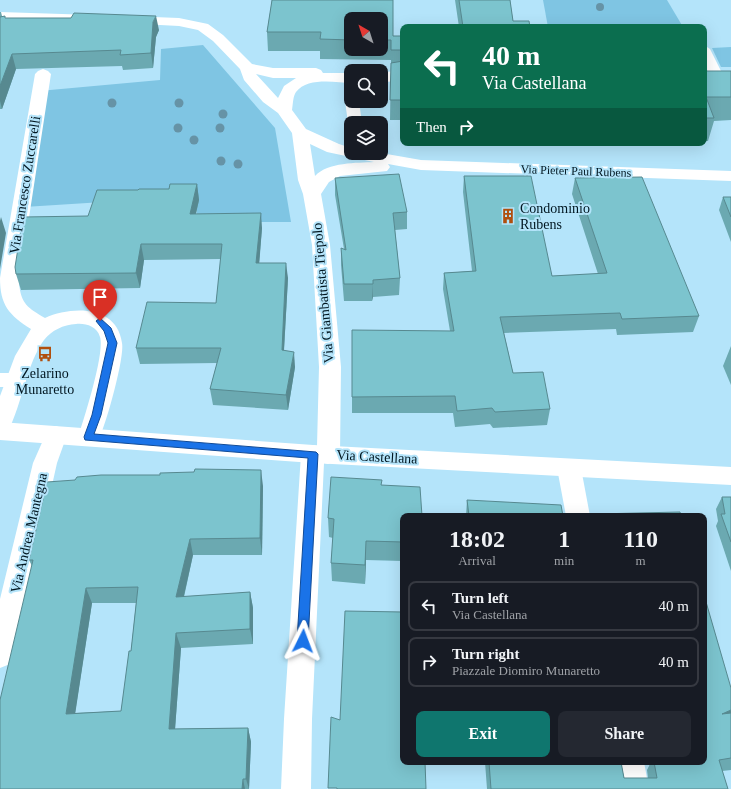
<!DOCTYPE html>
<style>
body{margin:0;font-family:"Times New Roman",serif;background:#242831;color:#f1f3f6;height:100vh;display:flex;flex-direction:column;font-size:15px;white-space:nowrap}
*{box-sizing:border-box;margin:0}
p{font-size:13px;color:#9ea1a6}
.icon{flex:none;width:22px;height:22px;fill:none;stroke:currentColor;stroke-width:2;stroke-linecap:round;stroke-linejoin:round}
.map{position:relative;flex:1;overflow:hidden}
.details{position:absolute;left:400px;top:513px;width:307px;height:252px;display:flex;flex-direction:column;background:#171b24;border-radius:8px;box-shadow:0 4px 16px #0002}
.details>*{flex:none}
.top-card{position:absolute;left:400px;top:24px;width:307px;height:122px;border-radius:8px;box-shadow:0 4px 16px #0002;background:#0b6e4f;color:#fff;overflow:hidden}
.needle{width:26px;rotate:321deg}
.buttons{position:absolute;left:344px;top:12px;display:grid;gap:8px}
.buttons a{display:grid;place-items:center;width:44px;height:44px;border-radius:8px;background:#171b24;box-shadow:0 4px 16px #0002;font-size:20px}
.pin{position:absolute;display:grid;place-items:center;width:34px;height:34px;color:#fff;margin:-41px -17px;border-radius:50% 50% 50% 0;rotate:-45deg;box-shadow:0 0 4px #0007}
.pin .icon{rotate:45deg}
.me{position:absolute;width:44px;margin:-22px;rotate:3deg;stroke-linejoin:round;filter:drop-shadow(0 0 3px #0008)}
.turn{display:flex;align-items:center;gap:14px;height:84px;padding:0 16px;font-size:18px}
.turn .icon{width:52px;height:52px;stroke-width:2.5}
.turn b{display:block;font-size:28px;line-height:34px}
.then{display:flex;align-items:center;height:38px;padding:0 16px;background:#0003;gap:8px;font-size:15px}
.eta{display:flex;justify-content:space-evenly;align-items:center;height:68px;text-align:center}
.eta b{font-size:24px;font-weight:800;line-height:28px}
.button{display:flex;gap:8px;margin-top:auto;padding:8px 16px}
.button a{flex:1;height:46px;border-radius:8px;background:#0f766e;color:#fff;font-size:16px;font-weight:800;line-height:46px;text-align:center}
.button a+a{background:#242831;color:#f1f3f6}
ul{padding:0;list-style:none}
li{display:flex;align-items:center;gap:12px;height:50px;margin:0 8px 6px;padding:0 8px;border:2px solid #363941;border-radius:8px}
li div{flex:1}
li b{display:block;font-size:15px}
li em{font-style:normal}
.map>svg:first-child{display:block}
.green{fill:#7fc5e3}
.lines{fill:none;stroke-linecap:round;stroke-linejoin:round}
.service{fill:#fff;fill-rule:evenodd}
.minor{fill:#fff;fill-rule:evenodd}
.tertiary{fill:#fff;fill-rule:evenodd}
.tree{fill:#6693a6}
.wall{fill:#6ba9b1;fill-rule:evenodd}
.shaded-wall{fill:#578990}
.building{fill:#7cc4ce;stroke:#578990;fill-rule:evenodd}
.route{fill:#1a73e8;stroke:#114b97}
.labels{text-anchor:middle;dominant-baseline:central;stroke-width:4;stroke-linejoin:round;paint-order:stroke}
.far-street-label{font-size:12px;fill:#001620;stroke:#b4e4fa}
.street-label{font-size:14px;fill:#001620;stroke:#b4e4fa}
.poi-label{font-size:14px;fill:#001620;stroke:#b4e4fa;text-anchor:start}
</style>
<div class="map">
<svg width="731" height="789" viewBox="0 0 731 789">
<rect width="100%" height="100%" fill="#b4e4fa"/>
<g class="green">
<polygon points="543,0 667,0 683,27 548,27"/>
<polygon points="203,45 275,128 291,222 196,222 198,196 24,207 39,91 160,80 161,49"/>
<polygon points="731,47 731,67 721,67 712,48"/>
</g>
<g class="lines">
<g class="service">
<path d="M704 45 710 49 722 73 720 76H710C704 66 704 57 704 45Z"/>
<polygon points="351,97 351,101 359,101 362,123 351,123 351,126 348,123 345,101"/>
<polygon points="0,373 17,373 24,375 26,380 24,385 17,387 0,387"/>
</g>
<g class="minor">
<polygon points="0,12 93,15 98,16 100,19 98,22 93,23 0,20"/>
<path d="M127 16 179 18 208 24 223 35 252 64 273 68H316L321 70 323 73H351V83C335 82 307 77 296 92 293 96 293 104 292 110L306 129 339 144 351 148V153H381L421 160 731 171V181L421 170 388 164 390 167 387 171 340 176 329 182 321 194 330 245 341 367 340 455 336 461 328 464 324 463 312 719 311 789H281L284 719 301 454 305 448 313 445 317 446 319 367 312 245 303 194 298 180 292 133 278 113 263 102 244 80 240 69 213 41 198 30 179 26 122 23 120 20 122 17ZM256 74 273 78H296L284 86 278 98ZM310 144 327 152 374 162C357 163 328 162 315 176Z"/>
<path d="M43 69 48 71 51 74 19 283C21 304 28 308 45 318 72 306 117 305 122 343 125 357 105 429 97 443L89 446 81 443 78 437C84 419 105 353 100 337 97 326 85 323 76 324 63 325 52 330 44 340 27 364 23 398 11 425L8 431 0 434V396L15 356 31 329C9 315 0 305 0 278L35 74 38 71Z"/>
<polygon points="403,71 403,81 381,82 381,72"/>
<polygon points="56,426 64,429 67,435 57,463 14,655 10,664 0,668 0,599 33,463 48,429"/>
<polygon points="569,459 577,461 581,468 590,516 566,516 557,468 561,461"/>
<polygon points="614,762 644,762 649,789 619,789"/>
</g>
<polygon class="tertiary" points="0,422 313,445 731,467 731,485 313,463 0,440"/>
</g>
<g class="tree">
<circle cx="600" cy="7" r="4"/>
<circle cx="112" cy="103" r="4.5"/>
<circle cx="179" cy="103" r="4.5"/>
<circle cx="223" cy="114" r="4.5"/>
<circle cx="178" cy="128" r="4.5"/>
<circle cx="220" cy="128" r="4.5"/>
<circle cx="194" cy="140" r="4.5"/>
<circle cx="221" cy="161" r="4.5"/>
<circle cx="238" cy="164" r="4.5"/>
</g>
<g class="wall">
<path d="M272 0H393V36H403V120H390L391 60 320 59V51H268L267 32ZM351 19H381V49H351Z"/>
<polygon points="455,0 510,0 513,21 530,27 459,27"/>
<polygon points="0,12 1,12 2,16 5,16 5,18 159,30 156,37 153,68 123,70 122,66 16,69 2,109 0,109"/>
<polygon points="704,71 731,71 731,120 714,121 708,141 704,141"/>
<polygon points="464,176 552,276 598,274 572,194 575,178 699,316 693,332 617,335 616,329 504,333 513,373 550,409 547,425 493,428 490,424 455,427 453,413 352,413 352,397 450,331 443,289 444,273 472,271 463,192"/>
<polygon points="335,178 407,212 407,229 395,230 400,278 399,295 373,297 372,301 344,301 341,265 341,248 344,249 335,195"/>
<polygon points="197,184 199,200 196,214 262,228 259,263 288,278 284,351 295,367 288,410 213,405 210,389 217,363 140,364 136,348 216,303 221,259 144,260 140,288 21,290 16,274 88,216 138,190 169,189"/>
<polygon points="723,197 731,197 731,242 719,210"/>
<polygon points="731,346 731,385 723,366"/>
<path d="M160 475 263 486 262 555H193L184 597 250 592 253 608V644L181 648 175 729 248 728 251 742 249 789H0L32 566 29 560ZM92 603H136L131 651 121 711 75 713Z"/>
<polygon points="382,485 403,516 403,561 366,560 365,584 332,581 331,563 333,538 329,537 328,518"/>
<polygon points="722,497 731,497 731,571 716,526 718,521 716,509"/>
<polygon points="467,500 563,516 466,516"/>
<polygon points="731,688 731,770 722,771 728,789 487,789 485,762 621,762 624,778 648,778 647,770 650,764 650,762 704,762"/>
</g>
<g class="shaded-wall">
<polygon points="156,16 159,30 156,37 153,68 151,53 153,22"/>
<polygon points="12,54 16,69 2,109 0,101 0,86"/>
<polygon points="197,184 199,200 192,230 190,214"/>
<polygon points="261,213 262,228 258,279 256,263"/>
<polygon points="1,217 6,233 0,269 0,221"/>
<polygon points="141,244 144,260 140,288 136,273"/>
<polygon points="286,263 288,278 283,366 282,350"/>
<polygon points="373,280 373,297 372,301 373,284"/>
<polygon points="294,352 295,367 288,410 286,395"/>
<polygon points="261,470 263,486 262,555 260,538"/>
<polygon points="190,539 193,555 180,613 176,597"/>
<polygon points="366,541 366,560 365,584 365,565"/>
<polygon points="86,588 92,603 73,728 66,714"/>
<polygon points="250,592 253,608 253,644 250,629"/>
<polygon points="176,633 181,648 174,743 169,729"/>
<polygon points="731,710 731,717 722,714"/>
<polygon points="248,728 251,742 249,789 246,779"/>
<polygon points="243,779 245,789 242,789"/>
</g>
<g class="building">
<polygon points="272,0 393,0 393,36 403,36 403,50 391,50 391,40 381,40 381,19 351,19 351,40 320,39 321,32 267,32"/>
<polygon points="459,0 510,0 513,21 529,21 530,27 463,27"/>
<polygon points="74,13 156,16 153,22 151,53 120,55 121,50 12,54 0,86 0,17 5,16 5,18 71,18"/>
<polygon points="403,61 403,100 390,100 391,63"/>
<polygon points="704,71 731,71 731,97 706,97 714,118 704,118"/>
<polygon points="399,174 407,212 393,213 400,278 373,280 373,284 344,284 341,248 346,250 335,178"/>
<polygon points="464,176 531,176 552,276 607,273 575,178 642,177 699,316 622,319 620,313 500,317 513,373 543,372 550,409 495,412 492,408 457,411 455,396 352,397 352,330 454,331 444,273 476,271"/>
<polygon points="170,184 197,184 190,214 261,213 256,263 286,263 282,350 294,352 286,395 210,389 221,348 136,348 147,302 216,303 222,244 141,244 136,273 16,274 15,267 23,217 88,216 97,190 138,190 139,189 169,189"/>
<polygon points="723,197 731,197 731,217"/>
<path d="M195 469 261 470 260 538 190 539 176 597 250 592V629L176 633 169 729 248 728 246 779H243L242 789H0V700L33 560H29L47 482 75 480 77 477 101 475H160V473L194 472ZM138 587 131 651H129L121 711 66 714 86 588Z"/>
<polygon points="331,477 382,480 381,485 420,487 422,516 403,516 403,542 366,541 365,565 331,563 334,519 328,518"/>
<polygon points="722,497 731,497 731,542 721,514 725,514"/>
<polygon points="467,500 561,505 563,516 469,516"/>
<polygon points="680,512 681,516 596,516 596,514"/>
<polygon points="704,595 731,688 731,710 722,714 731,713 731,758 719,760 728,789 491,789 489,762 621,762 624,778 657,778 654,762 704,762"/>
<polygon points="345,611 403,612 403,762 425,762 426,789 337,789 337,788 328,788 331,717 340,720"/>
</g>
<polygon class="route" points="100,318 111,328 117,343 101,415 94,434 316,452 318,454 308,641 307,645 303,646 299,645 297,641 308,458 85,440 84,437 92,415 108,343 104,331 96,321"/>
<defs>
<g id="building-bare" transform="scale(1.2)"><path d="M-4-6H4V6H1V3H-1V6H-4ZM-2.5-4.3h1.7v1.8h-1.7ZM.8-4.3h1.7v1.8H.8ZM-2.5-1h1.7V.8h-1.7ZM.8-1h1.7V.8H.8Z" fill="#b04f0e" stroke="#b4e4fa" stroke-width="2.5" paint-order="stroke"/></g>
<g id="bus-bare" transform="scale(1.2)"><path d="M-5-6H5V4H4V6H2V4H-2V6H-4V4H-5ZM-3.5-4V0h7V-4ZM-3.5 1.2v1.5H-2V1.2ZM2 1.2v1.5H3.5V1.2Z" fill="#b04f0e" stroke="#b4e4fa" stroke-width="2.5" paint-order="stroke"/></g>
</defs>
<g fill-rule="evenodd">
<use href="#building-bare" x="508" y="216"/>
<use href="#bus-bare" x="45" y="354"/>
</g>
<g class="labels">
<g class="far-street-label">
<text transform="translate(576 171) rotate(2)">Via Pieter Paul Rubens</text>
</g>
<g class="street-label">
<text transform="translate(25 185) rotate(-81)">Via Francesco Zuccarelli</text>
<text transform="translate(323 293) rotate(-95)">Via Giambattista Tiepolo</text>
<text transform="translate(377 457) rotate(3)">Via Castellana</text>
<text transform="translate(29 533) rotate(-77)">Via Andrea Mantegna</text>
</g>
<g class="poi-label">
<text x="520" y="208">Condominio<tspan x="520" dy="16">Rubens</tspan></text>
<text x="45" y="373" text-anchor="middle">Zelarino<tspan x="45" dy="16">Munaretto</tspan></text>
</g>
</g>
</svg>
<div class="buttons">
<a><svg class="needle" viewBox="-14 -14 28 28"><path d="M0-13l5 13h-10z" fill="#e53935"/><path d="M0 13l5-13h-10z" fill="#9ea1a6"/></svg></a>
<a><svg class="icon" aria-label="search" viewBox="0 0 24 24"><circle cx="10" cy="10" r="6"/><path d="M15 15l6 6"/></svg></a>
<a><svg class="icon" aria-label="layers" viewBox="0 0 24 24"><path d="M12 4l9 5-9 5-9-5zM3 14l9 5 9-5"/></svg></a>
</div>
<div class="pin" style="left:100px;top:321px;background:#d93025"><svg class="icon" aria-label="arrive" viewBox="0 0 24 24"><path d="M6 21V4h12l-3 4 3 4H6"/></svg></div>
<svg class="me" style="left:303px;top:641px" viewBox="-20 -20 40 40"><path d="M0-17L14 15 0 8-14 15z" fill="#1a73e8" stroke="#fff" stroke-width="4"/></svg>
<div class="top-card">
<div class="turn"><svg class="icon" aria-label="left" viewBox="0 0 24 24"><path d="M17 20v-9H6M10 6l-5 5 5 5"/></svg><div><b>40 m</b>Via Castellana</div></div>
<div class="then">Then<svg class="icon" aria-label="right" viewBox="0 0 24 24"><path d="M7 20v-9h11M14 6l5 5-5 5"/></svg></div>
</div>
<section class="details">
<div class="eta">
<div><b>18:02</b><p>Arrival</p></div>
<div><b>1</b><p>min</p></div>
<div><b>110</b><p>m</p></div>
</div>
<ul>
<li><svg class="icon" aria-label="left" viewBox="0 0 24 24"><path d="M17 20v-9H6M10 6l-5 5 5 5"/></svg><div><b>Turn left</b><p>Via Castellana</p></div><em>40 m</em></li>
<li><svg class="icon" aria-label="right" viewBox="0 0 24 24"><path d="M7 20v-9h11M14 6l5 5-5 5"/></svg><div><b>Turn right</b><p>Piazzale Diomiro Munaretto</p></div><em>40 m</em></li>
</ul>
<div class="button"><a>Exit</a><a>Share</a></div>
</section>
</div>
